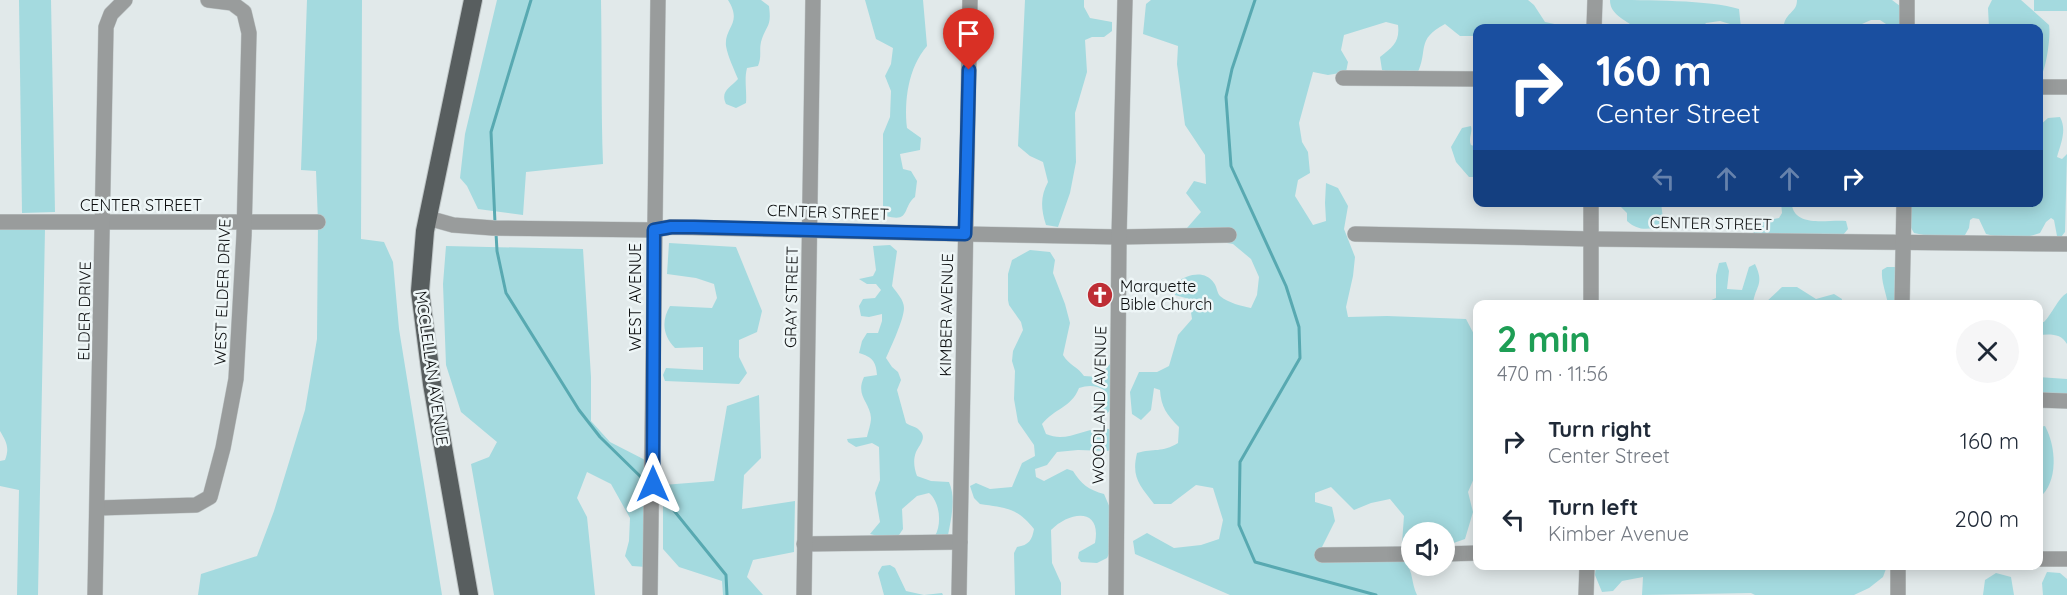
<!DOCTYPE html>
<meta charset="utf-8">
<style>
body{margin:0;font-family:Quicksand,sans-serif;background:#f6f6f7;color:#1f2937;height:100vh;display:flex;flex-direction:column;font-size:22px;white-space:nowrap}
*{box-sizing:border-box;margin:0}
p{font-size:20px;color:#747a83}
.icon{flex:none;width:33px;height:33px;fill:none;stroke:currentColor;stroke-width:2;stroke-linecap:round;stroke-linejoin:round}
.map{position:relative;flex:1;overflow:hidden}
.details{position:absolute;left:1473px;top:300px;width:570px;height:270px;display:flex;flex-direction:column;background:#fff;border-radius:12px;box-shadow:0 3px 15px #0003}
.details>*{flex:none}
.banner{position:absolute;left:1473px;top:24px;width:570px;height:183px;border-radius:12px;box-shadow:0 3px 15px #0003;background:#1a4fa0;color:#fff;overflow:hidden}
.tools{position:absolute;left:1401px;top:522px;display:grid;gap:12px}
.tools a{display:grid;place-items:center;width:54px;height:54px;border-radius:50%;background:#fff;box-shadow:0 3px 15px #0003;font-size:30px}
.pin{position:absolute;display:grid;place-items:center;width:51px;height:51px;color:#fff;margin:-62px -26px;border-radius:50% 50% 50% 0;rotate:-45deg;box-shadow:0 0 6px #0007}
.pin .icon{rotate:45deg}
.me{position:absolute;width:66px;margin:-33px;rotate:0deg;stroke-linejoin:round;filter:drop-shadow(0 0 4px #0008)}
.turn{display:flex;align-items:center;gap:21px;height:126px;padding:0 24px;font-size:27px}
.turn .icon{width:78px;height:78px;stroke-width:2.5}
.turn b{display:block;font-size:42px;line-height:51px}
.lanes{display:flex;align-items:center;height:57px;padding:0 24px;background:#0003;justify-content:center;gap:30px;direction:ltr}
.lanes .off{opacity:.35}
.round{display:grid;place-items:center;flex:none;width:63px;height:63px;border-radius:32px;background:#f6f6f7}
.headline{display:flex;align-items:center;justify-content:space-between;height:102px;padding:0 24px}
h1{font-size:36px;font-weight:700;line-height:45px;color:#1e9e55}
ul{padding:0;list-style:none}
li{display:flex;align-items:center;gap:18px;height:78px;padding:0 24px}
li div{flex:1}
li b{display:block;font-size:22px}
li em{font-style:normal}
.map>svg:first-child{display:block}
.green{fill:#a4dadf}
.lines{fill:none;stroke-linecap:round;stroke-linejoin:round}
.stream{stroke:#58a9b1;stroke-width:3}
.minor-casing{stroke:#bfc6c7;stroke-width:16}
.major-casing{stroke:#bfc6c7;stroke-width:20}
.minor{stroke:#999c9c;stroke-width:15}
.major{stroke:#585e5f;stroke-width:18}
.route-casing{stroke:#114b97;stroke-width:15}
.route{stroke:#1a73e8;stroke-width:10}
.labels{text-anchor:middle;dominant-baseline:central;stroke-width:5;stroke-linejoin:round;paint-order:stroke}
.street-label{font-size:16px;fill:#0c0e0f;stroke:#eef6f7}
.poi-label{font-size:16px;fill:#0c0e0f;stroke:#eef6f7;text-anchor:start}
</style>
<div class="map">
<svg width="2067" height="595" viewBox="0 0 2067 595">
<rect width="100%" height="100%" fill="#e1e9ea"/>
<g class="green">
<polygon points="19,0 51,0 55,212 22,213"/>
<polygon points="307,0 362,0 361,239 384,242 393,262 399,329 442,595 198,595 201,574 257,556 274,511 305,410 317,339 318,222 316,171 301,170"/>
<path d="M497 0H601C602 55 601 109 603 164L526 172 523 215 478 209 467 186 460 178 465 134Z"/>
<path d="M728 0H761L769 6C772 28 766 24 761 42 759 51 762 56 758 66L747 68C744 80 747 90 746 103L736 108 726 104C720 91 730 88 738 79 734 69 728 57 726 46 724 27 743 24 728 0Z"/>
<path d="M865 0H923L927 46C908 68 904 101 907 128L921 138 920 150 900 154 903 169 911 171 917 181 915 197C902 207 911 223 886 216L883 212V134L890 117 891 91 885 76 891 64 893 48 876 39Z"/>
<path d="M1025 0H1084V7L1090 18 1112 22V31L1104 37H1092L1085 40 1087 72 1075 113 1076 162 1070 193 1058 227 1046 225C1041 209 1040 197 1048 182L1043 162 1030 156 1018 146Z"/>
<path d="M1151 0H1528L1534 5 1545 22 1564 26V28H1478L1477 36H1460L1445 24C1415 40 1429 50 1417 74L1402 75 1382 70 1380 57C1393 47 1400 42 1398 25L1386 22 1344 35 1341 50 1348 62 1346 72 1328 75 1313 72 1299 123 1302 142 1308 152 1310 173 1298 180 1295 196 1313 225 1326 221 1325 203 1326 183 1338 188 1348 206 1344 229 1355 257 1353 276 1346 307 1348 317 1387 316 1466 319 1477 340V476H1475L1468 492 1473 512 1465 539 1445 546 1444 532H1412L1411 544 1402 543 1404 516 1390 499 1371 503 1354 510 1331 487 1315 493V502L1332 507 1335 521 1318 555 1324 560 1405 562C1414 573 1411 583 1417 595H1230L1135 554 1133 541 1147 533 1174 548 1201 545 1219 539 1223 520 1213 488 1196 485 1171 504H1154C1140 485 1131 478 1137 453 1154 448 1162 453 1178 443L1179 427C1167 415 1161 407 1160 390L1154 388 1151 410 1141 420 1132 414 1130 392 1139 372H1157L1169 366 1178 335 1192 319 1189 299 1175 295 1176 282C1188 275 1204 269 1214 283 1217 287 1217 293 1220 296 1228 303 1242 306 1251 308L1257 295 1259 277 1251 259 1233 244 1209 240 1187 228 1201 212 1186 193 1194 181 1206 184 1205 155 1185 125 1177 64 1178 46 1143 34 1146 4Z"/>
<path d="M1610 0C1644 0 1711 0 1739 9L1741 28H1731L1730 24 1720 21 1706 23 1702 28H1635C1625 19 1610 15 1610 0Z"/>
<path d="M1797 0H1892L1900 6V28H1892L1880 20H1871L1853 28H1786L1784 24C1787 12 1797 12 1797 0Z"/>
<path d="M1992 0H2021L2049 25C2051 36 2046 72 2039 80L2038 28H1989L1988 8Z"/>
<rect x="2034" y="0" width="33" height="11"/>
<path d="M2060 117C2067 130 2061 143 2057 157L2062 159 2067 154 2065 232 2061 237 2057 236 2054 220 2051 218 2046 222 2040 233C2024 239 2003 239 1986 234L1979 219 1973 218 1970 220 1969 228 1965 235 1957 237H1934L1914 233 1910 226 1911 202H2038L2039 126 2048 118Z"/>
<path d="M1471 126C1473 132 1468 138 1471 145L1477 147 1478 177H1469L1456 162 1451 147 1462 128Z"/>
<path d="M1781 202 1794 203 1792 206C1797 228 1829 219 1846 221L1848 229 1843 235 1756 237 1753 231 1758 222 1779 218 1782 213Z"/>
<path d="M1608 203H1661L1664 226C1649 229 1639 232 1627 221V213L1620 206Z"/>
<path d="M0 227 45 229 38 595H17L19 490 0 486V461L5 460C10 448 6 441 0 431Z"/>
<path d="M669 243 736 247 762 311 757 332 739 340V357L747 373 739 384 665 381 663 375 666 368 703 370V347L675 348C663 336 661 321 670 306L712 308 717 298 714 284 696 278 667 274Z"/>
<path d="M890 245 897 251 892 286C897 293 904 300 904 308 904 319 891 347 886 358L892 367 898 372 901 380 897 390 906 423C910 426 917 427 919 430 928 437 919 445 916 452 913 460 914 468 917 476L931 481 949 482C957 500 950 522 947 541L935 536C942 524 940 502 929 493L917 496 902 509 903 529 897 538 882 537 870 534 880 522 875 493 880 480 879 447 872 443 856 447 848 442 847 439 867 437C868 432 871 424 871 418 870 402 855 396 864 377L877 375C876 361 872 357 859 353L862 341 867 333H878L882 321V314L869 317 861 316 859 306 863 299 875 298 881 290 876 284H867L859 279 873 276 876 270 873 246Z"/>
<polygon points="446,246 583,249 591,377 591,421 610,442 651,463 646,567 632,566 625,556 629,541 630,518 611,484 587,472 577,498 587,517 595,595 494,595 471,464 489,457 497,442 461,412 446,365 443,284"/>
<path d="M1030 250 1050 252 1055 260 1053 273 1065 304 1070 323 1063 355C1069 365 1078 367 1084 376L1099 377 1110 364C1118 377 1119 413 1100 417L1095 413 1094 407 1105 394 1104 390C1096 385 1088 385 1079 388 1071 408 1055 408 1042 424L1046 434C1069 444 1086 425 1109 429L1114 436 1113 447 1108 451 1078 450 1057 452 1047 465 1035 469 1036 477 1044 481 1067 469 1073 471C1081 484 1089 490 1104 494L1113 515 1111 550 1107 558 1097 563 1081 562 1078 558 1079 552 1095 543C1102 507 1070 511 1051 530L1052 563 1061 583V595H1015L1014 553 1017 547C1029 545 1032 540 1034 529 1017 507 1005 508 980 504L974 498 970 486 976 483 990 489 1012 487 1022 463 1035 456 1034 445 1018 422 1014 399 1015 371 1012 361 1013 351 1023 330 1021 322 1009 305 1008 300V274L1012 260Z"/>
<path d="M1726 262 1729 271 1727 289 1742 290 1749 267 1755 264C1765 285 1755 286 1753 304H1702L1716 298V275L1719 263Z"/>
<path d="M1887 267H1896L1898 304H1888C1886 293 1881 281 1882 270Z"/>
<polygon points="1782,287 1797,287 1816,299 1834,294 1842,299 1841,304 1764,304"/>
<path d="M2067 293V344C2061 333 2050 334 2038 335L2039 322H2044C2052 314 2058 298 2067 293Z"/>
<polygon points="1518,302 1581,302 1581,304 1516,304"/>
<polygon points="2038,377 2067,379 2067,394 2039,394"/>
<polygon points="759,395 761,458 744,475 742,509 795,501 794,552 753,560 747,577 763,595 723,595 722,581 679,567 663,549 663,485 714,481 727,406"/>
<path d="M2045 426C2056 446 2059 482 2039 498V427Z"/>
<polygon points="890,565 895,568 906,591 924,595 942,593 943,595 884,595 878,573 882,566"/>
<polygon points="1596,566 1887,566 1883,577 1869,588 1854,595 1755,595 1751,593 1642,595 1643,577 1622,581 1613,591 1602,592 1595,575"/>
<polygon points="2047,572 2060,573 2067,579 2067,595 2043,595 2042,583"/>
<polygon points="1996,573 2011,577 2014,595 1983,595 1985,580"/>
</g>
<g class="lines">
<g class="stream">
<polyline points="1255,0 1232,69 1226,97 1231,166 1286,286 1299,327 1300,358 1240,462 1239,525 1255,562 1376,595"/>
<polyline points="495,223 491,132 531,0"/>
<polyline points="496,233 497,251 506,293 579,410 600,437 645,481"/>
<polyline points="667,502 726,575 727,595"/>
</g>
<g class="minor-casing">
<g id="minor">
<polyline points="1594,28 1595,0"/>
<polyline points="1907,28 1907,0"/>
<polyline points="1343,78 1478,79"/>
<polyline points="2038,87 2067,87"/>
<polyline points="428,218 453,225 493,228 654,230 671,227 965,234 1119,237 1229,235"/>
<polyline points="0,222 318,222"/>
<polyline points="1355,234 1591,239 2067,244"/>
<polyline points="1591,304 1591,202"/>
<polyline points="1902,304 1904,202"/>
<polyline points="2038,400 2067,401"/>
<polyline points="98,508 196,505 210,497 223,448 236,379 244,235 249,33 244,12 232,3 208,0"/>
<polyline points="804,544 960,542"/>
<polyline points="1444,554 1478,553"/>
<polyline points="1322,555 1412,554"/>
<polyline points="2038,559 2067,559"/>
<polyline points="95,595 106,27 111,14 125,0"/>
<polyline points="650,595 658,0"/>
<polyline points="804,595 813,0"/>
<polyline points="959,595 970,0"/>
<polyline points="1116,595 1119,237 1125,0"/>
<polyline points="1586,595 1587,566"/>
<polyline points="1898,595 1898,566"/>
</g>
</g>
<g class="major-casing">
<polyline id="major" points="469,595 432,384 420,291 425,231 473,0"/>
</g>
<use href="#minor" class="minor"/>
<use href="#major" class="major"/>
</g>
<g class="lines">
<g class="route-casing">
<polyline id="route" points="653,484 654,230 671,227 694,227 965,234 969,70"/>
</g>
<use href="#route" class="route"/>
</g>
<defs>
<g id="church-disc" transform="scale(1.35)"><circle r="9.5" fill="#be2e35" stroke="#eef6f7"/><path d="M-1.2-6h2.4v3.5h3.3v2.4h-3.3V6h-2.4V-.1h-3.3v-2.4h3.3Z" fill="#fff"/></g>
</defs>
<g fill-rule="evenodd">
<use href="#church-disc" x="1100" y="295"/>
</g>
<g class="labels">
<g class="street-label">
<text x="141" y="205">CENTER STREET</text>
<text transform="translate(828 212) rotate(2)">CENTER STREET</text>
<text transform="translate(1711 223) rotate(1)">CENTER STREET</text>
<text transform="translate(222 292) rotate(-88)">WEST ELDER DRIVE</text>
<text transform="translate(635 297) rotate(-90)">WEST AVENUE</text>
<text transform="translate(791 297) rotate(-89)">GRAY STREET</text>
<text transform="translate(84 311) rotate(-89)">ELDER DRIVE</text>
<text transform="translate(946 315) rotate(-89)">KIMBER AVENUE</text>
<text transform="translate(432 368) rotate(82)">MCCLELLAN AVENUE</text>
<text transform="translate(1099 405) rotate(-89)">WOODLAND AVENUE</text>
</g>
<g class="poi-label">
<text x="1120" y="286">Marquette<tspan x="1120" dy="18">Bible Church</tspan></text>
</g>
</g>
</svg>
<div class="tools">
<a><svg class="icon" aria-label="sound" viewBox="0 0 24 24"><path d="M4 9h4l5-4v14l-5-4H4zM17 9q2 3 0 6"/></svg></a>
</div>
<div class="pin" style="left:969px;top:70px;background:#d93025"><svg class="icon" aria-label="arrive" viewBox="0 0 24 24"><path d="M6 21V4h12l-3 4 3 4H6"/></svg></div>
<svg class="me" style="left:653px;top:484px" viewBox="-20 -20 40 40"><path d="M0-17L14 15 0 8-14 15z" fill="#1a73e8" stroke="#fff" stroke-width="4"/></svg>
<div class="banner">
<div class="turn"><svg class="icon" aria-label="right" viewBox="0 0 24 24"><path d="M7 20v-9h11M14 6l5 5-5 5"/></svg><div><b>160 m</b>Center Street</div></div>
<div class="lanes"><svg class="icon off" aria-label="left" viewBox="0 0 24 24"><path d="M17 20v-9H6M10 6l-5 5 5 5"/></svg><svg class="icon off" aria-label="ahead" viewBox="0 0 24 24"><path d="M12 20V5M6 11l6-6 6 6"/></svg><svg class="icon off" aria-label="ahead" viewBox="0 0 24 24"><path d="M12 20V5M6 11l6-6 6 6"/></svg><svg class="icon" aria-label="right" viewBox="0 0 24 24"><path d="M7 20v-9h11M14 6l5 5-5 5"/></svg></div>
</div>
<section class="details">
<div class="headline"><div><h1>2 min</h1><p>470 m · 11:56</p></div><a class="round"><svg class="icon" aria-label="close" viewBox="0 0 24 24"><path d="M6 6l12 12M18 6L6 18"/></svg></a></div>
<ul>
<li><svg class="icon" aria-label="right" viewBox="0 0 24 24"><path d="M7 20v-9h11M14 6l5 5-5 5"/></svg><div><b>Turn right</b><p>Center Street</p></div><em>160 m</em></li>
<li><svg class="icon" aria-label="left" viewBox="0 0 24 24"><path d="M17 20v-9H6M10 6l-5 5 5 5"/></svg><div><b>Turn left</b><p>Kimber Avenue</p></div><em>200 m</em></li>
</ul>
</section>
</div>
